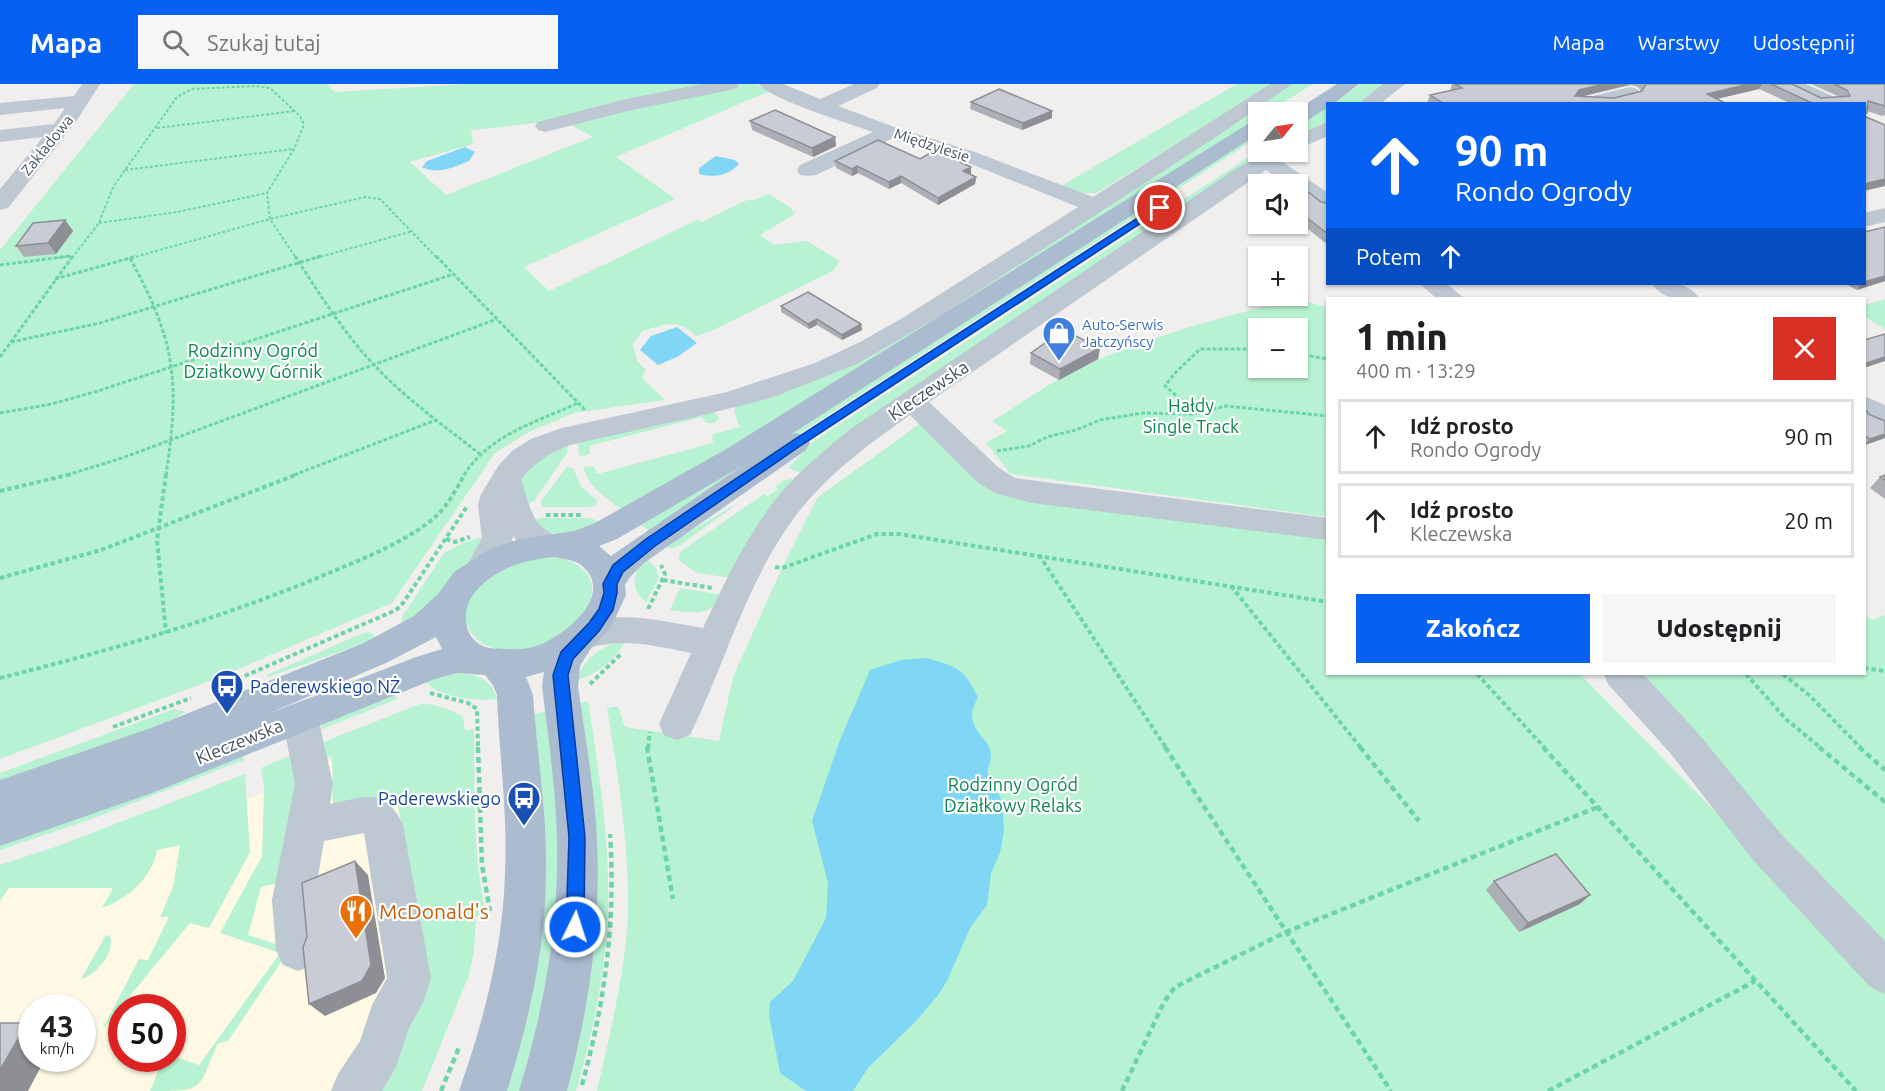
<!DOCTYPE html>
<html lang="pl">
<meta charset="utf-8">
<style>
body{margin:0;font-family:Ubuntu,sans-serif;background:#f6f6f6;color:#202124;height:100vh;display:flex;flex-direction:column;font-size:22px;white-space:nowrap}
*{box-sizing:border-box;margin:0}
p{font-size:20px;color:#757577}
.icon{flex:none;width:33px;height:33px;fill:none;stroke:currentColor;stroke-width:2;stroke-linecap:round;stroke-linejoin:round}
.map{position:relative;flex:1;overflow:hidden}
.side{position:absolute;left:1326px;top:213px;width:540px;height:378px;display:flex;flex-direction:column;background:#fff;border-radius:0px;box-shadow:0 2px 4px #0004}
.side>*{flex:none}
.banner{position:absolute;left:1326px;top:18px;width:540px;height:183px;border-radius:0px;box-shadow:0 2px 4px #0004;background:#0661f3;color:#fff;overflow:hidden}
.needle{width:39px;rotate:60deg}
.fabs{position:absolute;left:1248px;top:18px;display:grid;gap:12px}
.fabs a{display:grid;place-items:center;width:60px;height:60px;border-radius:0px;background:#fff;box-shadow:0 2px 4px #0004;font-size:30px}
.speed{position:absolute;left:18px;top:910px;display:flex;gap:12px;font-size:30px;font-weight:700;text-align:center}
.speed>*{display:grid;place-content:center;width:78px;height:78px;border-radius:50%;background:#fff;box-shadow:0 2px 4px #0004;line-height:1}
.speed small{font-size:15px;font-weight:400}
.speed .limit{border:9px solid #d22;background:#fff;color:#111}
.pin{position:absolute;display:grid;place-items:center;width:51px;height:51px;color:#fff;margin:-26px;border:3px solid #fff;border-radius:50%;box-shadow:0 2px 6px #0007}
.me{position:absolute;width:66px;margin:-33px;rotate:4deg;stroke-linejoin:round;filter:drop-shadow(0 0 4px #0008)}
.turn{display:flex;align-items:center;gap:21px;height:126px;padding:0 30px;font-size:27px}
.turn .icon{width:78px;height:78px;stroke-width:2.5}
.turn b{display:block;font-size:42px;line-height:51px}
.then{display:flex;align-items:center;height:57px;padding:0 30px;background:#0003;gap:12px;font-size:22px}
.round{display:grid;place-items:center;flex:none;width:63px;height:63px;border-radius:0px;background:#f6f6f6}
.overview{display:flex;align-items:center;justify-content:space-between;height:102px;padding:0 30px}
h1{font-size:36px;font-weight:800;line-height:45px}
.cta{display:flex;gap:12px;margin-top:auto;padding:12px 30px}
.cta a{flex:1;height:69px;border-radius:0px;background:#0661f3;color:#fff;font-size:24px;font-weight:800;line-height:69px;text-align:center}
.cta a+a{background:#f6f6f6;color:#202124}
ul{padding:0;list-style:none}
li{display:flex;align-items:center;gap:18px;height:75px;margin:0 12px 9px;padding:0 18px;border:3px solid #e0e0e0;border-radius:0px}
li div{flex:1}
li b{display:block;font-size:22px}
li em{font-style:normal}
header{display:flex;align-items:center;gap:36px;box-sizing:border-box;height:84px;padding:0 30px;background:#0661f3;color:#fff}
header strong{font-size:28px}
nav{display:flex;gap:33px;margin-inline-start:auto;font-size:21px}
.search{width:420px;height:54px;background:#f6f6f6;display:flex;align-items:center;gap:15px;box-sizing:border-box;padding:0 21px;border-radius:0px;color:#757577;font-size:22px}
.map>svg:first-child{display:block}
.commercial{fill:#fef8e5;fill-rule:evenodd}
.green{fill:#b7f3d2;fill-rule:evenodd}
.water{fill:#80d6f5}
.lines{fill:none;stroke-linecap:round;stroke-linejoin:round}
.path-far3{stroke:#6cd5a7;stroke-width:2;stroke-dasharray:3 2;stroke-linecap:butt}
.path-far2{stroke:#6cd5a7;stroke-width:3;stroke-dasharray:4 2;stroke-linecap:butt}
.path-far1{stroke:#6cd5a7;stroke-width:4;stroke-dasharray:4.5 3;stroke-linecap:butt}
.path{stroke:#6cd5a7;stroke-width:4.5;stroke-dasharray:6 4;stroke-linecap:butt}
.minor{fill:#bdc8d2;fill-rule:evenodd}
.major{fill:#abbcd0;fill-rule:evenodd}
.wall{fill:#adafb6;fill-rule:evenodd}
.shaded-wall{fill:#8d8f94}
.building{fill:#c9ccd4;stroke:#8d8f94;stroke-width:1.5}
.route{fill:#0661f3;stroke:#043f9e;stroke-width:1.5}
.labels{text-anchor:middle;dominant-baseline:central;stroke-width:4.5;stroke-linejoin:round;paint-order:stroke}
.far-street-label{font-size:15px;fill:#44505e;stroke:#fff}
.far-shop-label{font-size:15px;fill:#366cbe;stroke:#fff;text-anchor:start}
.park-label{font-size:18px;fill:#0d8750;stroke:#fff}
.street-label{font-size:18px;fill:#44505e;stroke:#fff}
.transit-label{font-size:18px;fill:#164399;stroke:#fff;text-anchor:start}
.near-food-label{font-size:21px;fill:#c56008;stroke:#fff;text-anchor:start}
</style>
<header>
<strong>Mapa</strong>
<div class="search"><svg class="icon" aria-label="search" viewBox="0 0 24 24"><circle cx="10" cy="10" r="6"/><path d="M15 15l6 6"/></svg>Szukaj tutaj</div>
<nav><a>Mapa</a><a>Warstwy</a><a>Udostępnij</a></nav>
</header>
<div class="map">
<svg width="1885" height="1007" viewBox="0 0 1885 1007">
<rect width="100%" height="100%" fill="#f1eeee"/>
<path class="commercial" d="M362 663 466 791 413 1007H0V795L204 735ZM32 924H82V975H32ZM122 924H172V975H122Z"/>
<g class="green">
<path d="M134 0H326L335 8 468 0H755L770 7 616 73 675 115 524 183 549 207 697 136 702 138 749 115 753 117 768 110 790 123 795 130 760 151 774 161 807 157 840 177 833 187 711 247 696 252C675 233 666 241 642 247L633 261 637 277 646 286 642 294 665 316 574 329 529 348 495 369 392 519 215 595 0 675V166ZM547 38 569 40 593 53 446 111 410 78 473 60 471 46Z"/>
<polygon points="1237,0 1272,0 1097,109 1081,109 1059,103"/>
<path d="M1291 0H1313L1268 28H1258V34L891 265 624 427C607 414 589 405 583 383L594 382 597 390 713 359 712 353 714 350 740 343 734 328 736 322 795 302Z"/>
<polygon points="1361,0 1388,0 1359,19 1331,20"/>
<polygon points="1327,22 1327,39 1298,54 1298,41"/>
<polygon points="1258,48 1258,53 649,447 638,439 803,339"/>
<polygon points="1258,67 1272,68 1255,76 805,391 788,384 812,359 823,351"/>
<path d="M1295 215 1327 223V433L1011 390 986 359 1007 347 992 337C1027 316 1061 290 1099 275 1162 249 1229 231 1295 215ZM1258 244H1298V284H1258Z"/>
<polygon points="1885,215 1885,245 1865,233 1864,221"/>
<polygon points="713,327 719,333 715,339 706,339 702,333 589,362 590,370 580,373 577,358"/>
<path d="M922 338 977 395 1327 452 1328 590H1580L1746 759 1885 907V1007H597C610 948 626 888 628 828 629 759 618 691 607 624L618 622 625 643 719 657 733 593 782 484 817 414Z"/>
<polygon points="568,361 567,369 534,417 523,422 521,394 530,381"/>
<polygon points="567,383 573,384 581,403 597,416 596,420 591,423 542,423 541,417"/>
<polygon points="791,395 796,397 732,494 697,489 679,476 680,468 764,410 768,412 778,405 775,403 783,397"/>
<polygon points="740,418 679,462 671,465 666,461"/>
<path d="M542 434H590L604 439C590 447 563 453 547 448 542 446 537 440 533 436Z"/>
<polygon points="488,451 477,471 458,486 427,526 401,539 404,530 444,469 461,460"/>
<path d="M549 472C608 480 601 523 561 553 546 563 526 565 508 566 477 567 452 537 472 508 479 499 494 488 504 482 515 475 536 475 549 472Z"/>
<path d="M645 474 656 484 659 494 646 518C629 505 633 490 645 474Z"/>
<path d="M680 504 724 511C711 533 693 529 670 526Z"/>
<polygon points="1865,531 1872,536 1885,531 1885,862 1792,765 1674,624 1640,590 1864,590"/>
<polygon points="371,548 376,555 268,593 267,591 363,549"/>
<path d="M626 556C617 574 596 592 575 597 585 573 602 561 626 556Z"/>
<path d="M447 588C468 589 490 590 497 615 480 618 432 613 425 595Z"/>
<polygon points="395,607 397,615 320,646 323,639"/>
<path d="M588 617C597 674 606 732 608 790 611 860 596 940 576 1007H561L577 620Z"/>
<path d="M420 620C435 619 451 625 463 633L465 647 474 645C475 705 472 766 485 825L476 833 474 867 469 891 422 1007H364L416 818 398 723 392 719 336 731C329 711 335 692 331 672L323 675 321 659Z"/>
<polygon points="174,625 186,628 158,643 0,702 0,689"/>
<polygon points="548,626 562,763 557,866 524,1007 503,1007 531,631"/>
<path d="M296 669 299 683 281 796 275 800 261 803 248 851 282 862 283 875 228 957 218 959C197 1007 206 1007 150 1007L163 975H172L173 972 199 981 280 869 220 849 262 772 264 703 261 684Z"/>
<polygon points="243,670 244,676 97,733 0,766 0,756"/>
<path d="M245 690 250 768 209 844 190 839 102 946 139 875 148 876 169 833H160L173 803 180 761 157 766C152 794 128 815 102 824L113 804H9L0 817V781L58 762Z"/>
<path d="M106 851 110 852C116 868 96 891 81 895Z"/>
</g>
<g class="water">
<path d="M465 63 475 68 469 77C455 83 437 91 422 83L427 77Z"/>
<path d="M716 72 735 76 739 80C728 92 714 94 699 90V84Z"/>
<polygon points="677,243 697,259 677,273 658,281 640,266 651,252"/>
<path d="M927 574C958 584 962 582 978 613 976 618 972 625 972 631 973 656 1001 656 987 687L1002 717 1004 746 1000 769 991 789 987 821 970 844 947 897 938 911 916 937 868 984 853 1007H806L780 989 769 931 770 918 793 897 826 834 828 799 812 737 840 656 870 586 901 576Z"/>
</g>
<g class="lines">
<g class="path-far3">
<polyline points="157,44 295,27"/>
<polyline points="125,86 293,65"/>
<polyline points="99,139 177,128 267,109"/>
<polyline points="58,174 72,172"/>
<polyline points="72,174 99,139 113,103 177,13 192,5 255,2 270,4 300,32 304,41 294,65 267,109 270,135 296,174"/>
<polyline points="131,174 270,135 365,113 380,115 437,174"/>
<polyline points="316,174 413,147"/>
</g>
<g class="path-far2">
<path d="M295 172C319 209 343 248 374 281 405 314 444 342 480 370"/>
<polyline points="436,172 586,327"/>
<polyline points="130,174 136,172"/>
<polyline points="0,181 70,172"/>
<path d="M55 195 130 174C176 258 180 297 166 391"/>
<polyline points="11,258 100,239 321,172"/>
<polyline points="1298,270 1328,275"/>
<polyline points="0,273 73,172"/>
<polyline points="0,329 52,320 101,306 454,190"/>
<polyline points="1192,329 1185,319 1165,302 1175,289 1200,265 1258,265"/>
<polyline points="997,367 1029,362 1047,353 1076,346 1100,336 1143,329 1192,330 1226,322 1328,332"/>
<polyline points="67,391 122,374 497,235"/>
<polyline points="294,391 436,336"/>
<path d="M464 391C490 350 537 338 578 319"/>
</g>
<g class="path-far1">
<polyline points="166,390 157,456 166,549"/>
<polyline points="0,407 72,390"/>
<polyline points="546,431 581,431"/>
<polyline points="446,455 455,458 470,453"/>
<polyline points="1039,471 1166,664"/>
<polyline points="775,483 782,484 877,450 899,450 1328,518"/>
<polyline points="0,494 101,466 298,390"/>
<polyline points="663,496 712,504"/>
<polyline points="1231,502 1361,664"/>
<polyline points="648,525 665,490 661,481"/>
<polyline points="1864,584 1885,587"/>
<polyline points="1477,590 1545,664"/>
<polyline points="1746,590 1787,636 1821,664"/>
<polyline points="1783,590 1810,612 1861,664"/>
<path d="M0 594C112 566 223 534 329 489 364 474 404 459 434 434 448 422 456 405 465 390"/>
<polyline points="231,598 396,526 403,519 468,421"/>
<polyline points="590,600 621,570"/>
<polyline points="430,609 468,619 477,625 478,664"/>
<polyline points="113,643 191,614"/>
<polyline points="648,664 650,648"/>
</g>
<g class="path">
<polyline points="478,663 482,781 490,827"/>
<polyline points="647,663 673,815"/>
<polyline points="1165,663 1391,1007"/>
<polyline points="1360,663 1419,737"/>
<polyline points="1543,663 1856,1007"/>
<polyline points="1819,663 1885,718"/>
<polyline points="1859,663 1885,686"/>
<path d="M582 1001C605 918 616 836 610 750"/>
<polyline points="441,1007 460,961"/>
<polyline points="1122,1007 1164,918 1175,903 1286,848 1598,723"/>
<polyline points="1548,1007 1755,897"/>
</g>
<g class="minor">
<polygon points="82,0 100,0 75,39 8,124 0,126 0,105 43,53 0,58 0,46 54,40 65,24 0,31 0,19 74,12"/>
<polygon points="702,0 739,0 737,4 730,6 628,27 545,48 538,46 535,42 538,38 626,15"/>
<path d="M759 0H783L820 15 854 0H879L877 4 838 22 897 44 975 68 1093 113 1270 0H1292L1219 51 943 230 857 280 771 314 695 333 570 361C550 369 535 378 521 395 526 409 529 428 539 440 547 449 558 450 564 461L559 469C541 475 525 467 513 452L510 466 493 492 482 495 471 492 466 483 482 454 478 421 481 410 499 381 512 367 531 355 562 344 727 308 815 279 860 258 904 233 1078 123 961 76 891 55 816 91 808 92 800 91 797 86 800 81 873 48C851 40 769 15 759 0Z"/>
<polygon points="1383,0 1405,0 1380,20 1358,20"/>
<polygon points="1782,0 1806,0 1841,16 1843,20 1817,20 1784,4"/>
<polygon points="1630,3 1637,5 1640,9 1637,13 1610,20 1574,20 1576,16"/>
<polygon points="1328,38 1328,52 1298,65 1298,51"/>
<path d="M1268 68H1292L1289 72 1281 77 1328 109V127L1320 125 1298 108V100H1286L1266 86 929 318 999 384 1015 394 1328 434V456L1032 419 995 409 977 398 910 331C869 360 828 390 797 430 747 495 726 578 690 651L677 656 664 651 659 640 691 569C668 564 645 559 621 559 604 559 591 566 575 561L570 551 575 541C622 526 656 536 703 544 724 500 745 455 775 416 796 389 823 368 849 346L1237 84Z"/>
<polygon points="1885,124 1885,138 1864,143 1864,129"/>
<polygon points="1420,200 1447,200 1464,214 1436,214"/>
<path d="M1652 200C1669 198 1688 198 1699 214 1682 216 1663 216 1652 200Z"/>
<polygon points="1864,312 1885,321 1885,343 1864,334"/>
<polygon points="1604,590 1643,590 1697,648 1781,750 1885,857 1885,910 1870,903 1753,776 1671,670 1608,600"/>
<path d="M300 618 313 622 318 633 333 700 330 720C364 713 386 703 403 741L431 894 423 919 409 944 396 983 382 1007H331L338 990 360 957 372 921 387 894 364 749 324 757 314 816 320 866 313 881 298 887 283 881 276 866 272 816 295 700 282 633 287 622Z"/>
</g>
<g class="major">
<polygon points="1337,0 1359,0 1333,20 1328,20 1328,23 1305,38 1298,40 1298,28 1293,28"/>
<path d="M1258 36V50L790 351 796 349 806 352 810 359 806 366 644 479 630 493 625 501 626 511 611 543 590 566 580 582 578 602C585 653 595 705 597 757 601 842 589 925 567 1007H519C544 925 559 842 557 756 556 704 548 653 542 602L544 588 526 593 533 611C537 670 547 729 546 788 546 863 529 936 507 1007H459C484 936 503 864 505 789 508 730 499 670 497 611L493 601 485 591 457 589 435 595 152 709 0 762V696L151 644 364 559 414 532 438 510 454 488 488 466 519 455 574 447 595 439 728 364 1251 38ZM742 382 611 472 599 462 617 455ZM555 473C563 475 575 476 581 481 615 509 570 547 544 559 531 565 517 566 504 565 498 564 491 565 485 563 461 554 461 522 477 506 497 484 526 475 555 473ZM436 553 442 565 416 573 268 630 388 578Z"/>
</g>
</g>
<g class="wall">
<path d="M1452 0H1792L1821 14 1840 13 1811 0H1885V31L1882 32 1867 27V29L1865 32 1864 107V20H1792L1759 5 1717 15 1727 20 1427 19 1430 11 1450 7ZM1631 1 1638 3 1641 7 1614 14 1580 13Z"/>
<polygon points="971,18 1052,34 1022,46 970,25"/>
<polygon points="750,37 835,53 836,62 813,73 752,46"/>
<polygon points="920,75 971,90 976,93 975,100 938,121 901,99 889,105 858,89 852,92 836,84 835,77"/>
<polygon points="1298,110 1321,118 1328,119 1328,161 1298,137"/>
<polygon points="65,136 73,147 56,170 24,173 16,162"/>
<polygon points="1885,143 1885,197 1857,206 1846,200 1864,200"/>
<polygon points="781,222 861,240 862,246 842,256 817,241 809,245 781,228"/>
<polygon points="1100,264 1098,275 1059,296 1030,280 1031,269"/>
<polygon points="1864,328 1868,330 1885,354 1865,361"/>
<polygon points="1885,391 1885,415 1870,404 1880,393"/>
<polygon points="1494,797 1580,820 1519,848 1486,806"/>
</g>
<g class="shaded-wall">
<polygon points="1604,0 1631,0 1575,14 1572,20 1579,6"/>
<polygon points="1749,0 1762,0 1759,5 1703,18 1707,10"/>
<polygon points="1052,27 1052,34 1022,46 1023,39"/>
<polygon points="835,53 836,62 813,73 812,64"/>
<polygon points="857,82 858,89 852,92 852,85"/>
<polygon points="971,83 971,90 963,87"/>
<polygon points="901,92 901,99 889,105 889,98"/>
<polygon points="976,93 975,100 938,121 938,114"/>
<polygon points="1885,95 1885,102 1864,107 1864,100"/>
<polygon points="65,136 73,147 56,170 48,159"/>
<polygon points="1885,192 1885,197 1857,206 1861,200 1864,200 1864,198"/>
<polygon points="817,235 817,241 809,245 808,240"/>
<polygon points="861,240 862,246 842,256 842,251"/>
<polygon points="1100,264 1098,275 1059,296 1060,285"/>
<polygon points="1885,273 1885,277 1864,284 1864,280"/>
<polygon points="1885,350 1885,354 1865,361 1870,355"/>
<polygon points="355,777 368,791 385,894 376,909 325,932 309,920"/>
<polygon points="1590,811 1580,820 1519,848 1528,839"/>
<polygon points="27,939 32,941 32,975 45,975 28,1007 0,1007 0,986"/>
</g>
<g class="building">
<polygon points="1455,0 1604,0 1579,6 1575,12 1614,14 1642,7 1646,0 1749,0 1707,10 1727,20 1444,20 1430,11 1462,4"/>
<polygon points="1771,0 1792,0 1821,14 1850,12 1847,6 1834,0 1885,0 1885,22 1868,17 1867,29 1864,30 1864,20 1814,20"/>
<polygon points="999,5 1052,27 1023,39 971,18"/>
<polygon points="775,26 835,53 812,64 750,37"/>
<polygon points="1864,32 1885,41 1885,95 1864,100"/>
<polygon points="878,56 920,75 935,66 971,83 963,87 976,93 938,114 901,92 889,98 857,82 852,85 835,77"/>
<polygon points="1307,107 1321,118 1328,119 1328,150 1298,127 1298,110"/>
<polygon points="65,136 48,159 16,162 33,139"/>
<polygon points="1885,143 1885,192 1864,198 1864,148"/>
<polygon points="808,208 861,240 842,251 817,235 808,240 781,222"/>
<polygon points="1062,247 1070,251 1072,250 1100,264 1060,285 1031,269"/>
<polygon points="1885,250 1885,273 1864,280 1864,256"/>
<polygon points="1867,327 1868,330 1885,337 1885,350 1870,355 1864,351 1864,328"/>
<polygon points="1885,391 1885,396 1880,393"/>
<polygon points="1556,770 1590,811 1528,839 1494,797"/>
<polygon points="355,777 371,881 362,897 309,920 303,863 307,853 302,799"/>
<polygon points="0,939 27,939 0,986"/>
</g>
<polygon class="route" points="1156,122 1164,124 803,360 655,462 623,488 617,500 617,509 613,526 599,547 573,575 568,591 585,753 584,843 581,849 575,852 569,849 566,843 569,753 553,591 561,568 589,539 599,525 604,509 603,500 613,481 646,455 795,355"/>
<defs>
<g id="shop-pin" transform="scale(1.725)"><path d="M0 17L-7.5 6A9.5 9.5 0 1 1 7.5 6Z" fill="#3f7fe0" stroke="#fff"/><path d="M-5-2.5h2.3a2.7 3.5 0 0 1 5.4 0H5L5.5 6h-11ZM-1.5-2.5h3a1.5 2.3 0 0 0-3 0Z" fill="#fff"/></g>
<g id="bus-pin" transform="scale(1.725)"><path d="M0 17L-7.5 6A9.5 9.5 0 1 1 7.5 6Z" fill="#1a4fb4" stroke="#fff"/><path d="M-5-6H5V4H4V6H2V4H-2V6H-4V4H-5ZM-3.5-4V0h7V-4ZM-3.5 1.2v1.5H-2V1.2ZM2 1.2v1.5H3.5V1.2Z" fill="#fff"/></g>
<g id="restaurant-pin" transform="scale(1.725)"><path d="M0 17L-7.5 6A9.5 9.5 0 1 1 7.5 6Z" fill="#e8710a" stroke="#fff"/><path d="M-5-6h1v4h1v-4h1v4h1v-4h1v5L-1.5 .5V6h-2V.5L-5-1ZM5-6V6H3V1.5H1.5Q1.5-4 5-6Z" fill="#fff"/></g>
</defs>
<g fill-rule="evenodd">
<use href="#shop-pin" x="1059" y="249"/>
<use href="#bus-pin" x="227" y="602"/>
<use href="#bus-pin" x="524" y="714"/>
<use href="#restaurant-pin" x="356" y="827"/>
</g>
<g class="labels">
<g class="far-street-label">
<text transform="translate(47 61) rotate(-51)">Zakładowa</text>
<text transform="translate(932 61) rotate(18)">Międzylesie</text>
</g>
<g class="far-shop-label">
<text x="1082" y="240">Auto-Serwis<tspan x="1082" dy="17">Jatczyńscy</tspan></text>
</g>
<g class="park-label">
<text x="253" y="266">Rodzinny Ogród<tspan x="253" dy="21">Działkowy Górnik</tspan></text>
<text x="1191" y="321">Hałdy<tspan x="1191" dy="21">Single Track</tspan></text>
<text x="1013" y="700">Rodzinny Ogród<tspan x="1013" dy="21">Działkowy Relaks</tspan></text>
</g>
<g class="street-label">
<text transform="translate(928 306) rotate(-34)">Kleczewska</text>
<text transform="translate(239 657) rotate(-22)">Kleczewska</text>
</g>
<g class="transit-label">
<text x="250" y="602">Paderewskiego NŻ</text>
<text x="501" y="714" text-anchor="end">Paderewskiego</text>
</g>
<g class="near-food-label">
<text x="379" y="827">McDonald's</text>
</g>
</g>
</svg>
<div class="fabs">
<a><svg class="needle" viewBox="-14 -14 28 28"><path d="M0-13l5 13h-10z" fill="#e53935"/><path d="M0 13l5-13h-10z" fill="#757577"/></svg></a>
<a><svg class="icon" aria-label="sound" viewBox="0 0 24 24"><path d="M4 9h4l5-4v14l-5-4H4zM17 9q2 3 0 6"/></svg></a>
<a>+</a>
<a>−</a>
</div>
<div class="speed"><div>43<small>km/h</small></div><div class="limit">50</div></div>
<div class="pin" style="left:1160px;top:124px;background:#d93025"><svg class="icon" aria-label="arrive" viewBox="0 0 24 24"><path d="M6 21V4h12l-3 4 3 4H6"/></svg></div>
<svg class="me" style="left:575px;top:843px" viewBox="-20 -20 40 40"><circle r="17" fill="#0661f3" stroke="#fff" stroke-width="3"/><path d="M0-11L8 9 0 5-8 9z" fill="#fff"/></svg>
<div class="banner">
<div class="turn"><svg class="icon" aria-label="ahead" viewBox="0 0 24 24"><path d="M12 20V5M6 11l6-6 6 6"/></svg><div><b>90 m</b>Rondo Ogrody</div></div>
<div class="then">Potem<svg class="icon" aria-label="ahead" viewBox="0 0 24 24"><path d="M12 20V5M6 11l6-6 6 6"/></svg></div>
</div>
<section class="side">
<div class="overview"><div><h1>1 min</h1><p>400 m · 13:29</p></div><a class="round" style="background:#d93025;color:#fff"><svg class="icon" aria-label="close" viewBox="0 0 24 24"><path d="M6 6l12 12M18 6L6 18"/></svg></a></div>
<ul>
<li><svg class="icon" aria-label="ahead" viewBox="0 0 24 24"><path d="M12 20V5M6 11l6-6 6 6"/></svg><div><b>Idź prosto</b><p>Rondo Ogrody</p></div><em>90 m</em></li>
<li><svg class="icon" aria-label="ahead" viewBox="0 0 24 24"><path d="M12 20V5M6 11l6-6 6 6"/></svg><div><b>Idź prosto</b><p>Kleczewska</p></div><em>20 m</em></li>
</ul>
<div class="cta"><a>Zakończ</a><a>Udostępnij</a></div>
</section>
</div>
